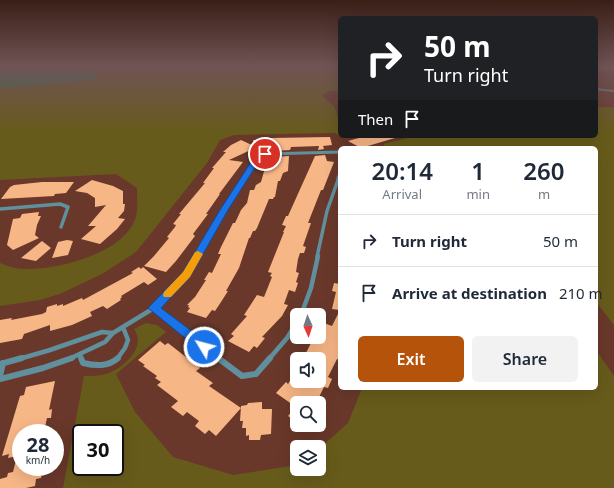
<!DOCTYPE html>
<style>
body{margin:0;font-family:"Noto Sans",sans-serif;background:#f2f2f3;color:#1f2937;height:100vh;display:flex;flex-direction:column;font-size:15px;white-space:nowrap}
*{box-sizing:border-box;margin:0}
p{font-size:13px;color:#747a83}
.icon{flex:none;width:22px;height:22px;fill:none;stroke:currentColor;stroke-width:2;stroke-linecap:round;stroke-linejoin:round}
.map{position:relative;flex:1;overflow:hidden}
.drawer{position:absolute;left:338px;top:146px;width:260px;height:244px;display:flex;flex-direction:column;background:#fff;border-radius:6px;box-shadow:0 4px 16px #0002}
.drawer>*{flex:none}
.banner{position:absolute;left:338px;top:16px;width:260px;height:122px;border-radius:6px;box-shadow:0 4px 16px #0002;background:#202124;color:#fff;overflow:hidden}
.needle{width:26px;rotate:177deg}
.controls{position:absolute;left:290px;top:308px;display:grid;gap:8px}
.controls a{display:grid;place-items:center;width:36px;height:36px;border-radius:6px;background:#fff;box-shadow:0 4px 16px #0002;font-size:20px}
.speed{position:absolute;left:12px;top:424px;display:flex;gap:8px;font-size:20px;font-weight:700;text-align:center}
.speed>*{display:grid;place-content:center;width:52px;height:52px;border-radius:50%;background:#fff;box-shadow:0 4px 16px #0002;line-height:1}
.speed small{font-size:10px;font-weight:400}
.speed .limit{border:2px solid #111;border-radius:6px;background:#fff;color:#111}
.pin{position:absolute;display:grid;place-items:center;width:34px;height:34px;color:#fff;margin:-17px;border:2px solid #fff;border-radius:50%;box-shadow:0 1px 4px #0007}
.me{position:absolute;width:44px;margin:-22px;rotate:307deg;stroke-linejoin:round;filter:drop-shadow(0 0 3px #0008)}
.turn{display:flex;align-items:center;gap:14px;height:84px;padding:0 20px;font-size:18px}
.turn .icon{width:52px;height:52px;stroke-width:2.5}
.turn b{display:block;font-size:28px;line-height:34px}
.then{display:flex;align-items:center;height:38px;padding:0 20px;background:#0003;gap:8px;font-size:15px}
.eta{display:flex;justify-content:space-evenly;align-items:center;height:68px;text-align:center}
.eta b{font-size:24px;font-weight:600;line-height:28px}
.action{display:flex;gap:8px;margin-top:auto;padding:8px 20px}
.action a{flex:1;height:46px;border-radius:6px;background:#b45309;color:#fff;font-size:16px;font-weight:600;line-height:46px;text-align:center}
.action a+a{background:#f2f2f3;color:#1f2937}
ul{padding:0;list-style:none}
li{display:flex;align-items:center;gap:12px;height:52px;padding:0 20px;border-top:1px solid #e0e1e3}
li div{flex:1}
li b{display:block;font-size:15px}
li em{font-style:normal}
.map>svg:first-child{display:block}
.green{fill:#675b1b;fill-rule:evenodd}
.water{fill:#29754e}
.building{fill:#f7b686}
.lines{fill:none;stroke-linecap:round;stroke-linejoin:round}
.minor-far4{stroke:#60909d;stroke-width:2}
.minor-far3{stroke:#60909d;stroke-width:3}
.minor-far2{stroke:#60909d;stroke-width:3.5}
.minor-far1{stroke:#60909d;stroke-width:4.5}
.minor{stroke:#60909d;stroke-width:6}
.route{fill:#1a73e8;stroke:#114b97}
.slow{fill:#f59e0b}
</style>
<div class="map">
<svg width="614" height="488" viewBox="0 0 614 488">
<rect width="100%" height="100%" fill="#69382a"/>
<g class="green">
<path d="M0 66H340V91H328L322 96 334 106 340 123 341 136 335 133 234 135 220 140 207 163 136 252 102 274 62 293 40 300 0 306V263C8 266 16 269 24 269 56 270 117 255 133 224 139 214 137 199 137 188L116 174 0 180Z"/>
<polygon points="596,107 614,107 614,325 596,302 596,148 386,148 383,144 407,138 407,136 596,136"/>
<path d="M146 323 157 325 166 332 116 374 135 412 173 457 233 475 297 465V469H319V449L348 423 362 388H596V350L614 376V488H63L84 376C92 376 101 376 109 373 124 367 147 347 134 329ZM81 433H115V467H81Z"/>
</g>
<polygon class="water" points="32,69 91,70 101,73 93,79 83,81 0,88 0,70"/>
<g class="building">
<polygon points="366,136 394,136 395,138 361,148 348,141"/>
<polygon points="330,137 332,145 323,146 324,149 318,150 319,146 291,147 290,150 274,151 274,146 255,148 229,160 243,162 219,194 220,194 206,214 208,214 193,234 195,236 176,261 166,272 144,266 154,256 169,238 167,237 175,227 176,225 173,224 181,214 179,214 205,183 203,183 214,168 212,168 226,152 223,152 231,145 241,140 254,146 253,140 271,138"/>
<polygon points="325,155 327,161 334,162 323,190 321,190 308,223 311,223 303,246 306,247 304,253 300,253 298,259 296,272 299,273 296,282 298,283 295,292 289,290 284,304 288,305 282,316 262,337 265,338 257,348 254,346 249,352 228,341 234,336 231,334 247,316 244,315 257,295 264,297 272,277 270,276 272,273 268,272 284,232 283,232 286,226 282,225 286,216 288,216 315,156"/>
<polygon points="289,156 288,171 283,173 280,181 278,181 275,197 274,197 273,199 269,199 257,228 255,231 253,231 250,238 249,238 239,268 226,291 228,291 221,302 215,311 212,310 206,318 187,312 190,308 188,307 189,305 187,305 195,297 206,280 204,280 209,272 212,273 221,254 218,254 221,247 233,223 235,223 241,210 247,203 250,190 254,190 256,185 261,182 265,168 269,168 270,161 273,161 273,157"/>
<polygon points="92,180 113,186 123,191 123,204 125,204 124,211 118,218 125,219 117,229 100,244 81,239 96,226 88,226 106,205 95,207 95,198 87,193 75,191"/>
<polygon points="42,182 74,182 66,193 55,194 54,196 1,199 10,187 14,185"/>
<polygon points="39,212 38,216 41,216 37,225 35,235 39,238 13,250 7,245 13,219 20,218 22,214"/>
<polygon points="67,240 73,241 68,255 52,258 58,242"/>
<polygon points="42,241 51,248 36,261 21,258"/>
<polygon points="139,267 141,269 143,267 157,279 148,285 144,282 121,296 122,297 120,299 121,300 107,309 103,306 90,312 92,316 72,325 50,331 50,325 24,334 22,339 0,343 0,320 12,318 11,320 42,314 46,312 47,307 57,304 57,306 63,304 63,306 82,298 83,300 133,273 131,272"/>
<polygon points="334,283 340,284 340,360 337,359 328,377 332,379 328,388 324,387 316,403 297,403 297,422 288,416 296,407 276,393 286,382 288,384 297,369 297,381 319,381 319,359 303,359 312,341 315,337 319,337 319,332 324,323 332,326 340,310 332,309 336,292 332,291"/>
<polygon points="160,341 165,345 168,343 200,368 196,371 213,383 209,386 241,408 216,436 209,430 205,434 195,426 199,421 187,412 183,416 171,407 178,401 157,385 161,382 155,378 157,376 143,366 145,365 138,360"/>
<polygon points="55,381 49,410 52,409 51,418 47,418 45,427 21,433 21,467 43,467 41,478 36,479 35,486 26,488 0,488 0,479 7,477 8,473 13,472 17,456 8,458 9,454 2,456 20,396 24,395 26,387"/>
<polygon points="262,402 262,409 272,409 271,434 261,435 260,440 249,440 249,435 246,436 246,428 242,428 243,421 240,421 241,406 247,405 248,403"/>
</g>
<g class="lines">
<g class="minor-far4">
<polyline points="596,69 614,68"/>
<polyline points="596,89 614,91"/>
</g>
<g class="minor-far3">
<polyline points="245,178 259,156 265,154 340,152"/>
<polyline points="338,178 340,173"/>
</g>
<g class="minor-far2">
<polyline points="0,209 60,204 68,207 61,227"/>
<polyline points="197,257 224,210 246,177"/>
<polyline points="317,257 327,211 339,177"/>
</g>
<g class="minor-far1">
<polyline points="154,308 220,359"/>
<polyline points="301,315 311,288 318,256"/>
<polyline points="80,355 81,359"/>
<polyline points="19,359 50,350 102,332 113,333"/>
<polyline points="69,359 105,342 113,333 154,308 187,275 198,256"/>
<polyline points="117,359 125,348 128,340 123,327"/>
<polyline points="269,359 287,338 297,322"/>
</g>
<g class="minor">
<path d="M81 358 83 363C96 366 108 367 118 358"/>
<polyline points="218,358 242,376 256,374 270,358"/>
<polyline points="0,364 22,358"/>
<polyline points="0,376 3,363"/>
<polyline points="0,379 43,368 72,358"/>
</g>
</g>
<linearGradient id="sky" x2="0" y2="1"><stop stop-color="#3a1f17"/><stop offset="0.49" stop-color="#705355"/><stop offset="1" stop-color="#705355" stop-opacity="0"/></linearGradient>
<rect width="614" height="134" fill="url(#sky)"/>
<polygon class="route" points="265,152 268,154 261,158 228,210 190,277 161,308 209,344 210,347 209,350 204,352 200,350 148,308 183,272 220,210 255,156"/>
<polygon class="slow" points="198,251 203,254 190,277 171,297 164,297 163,295 164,292 183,272 195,252"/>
</svg>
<div class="controls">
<a><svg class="needle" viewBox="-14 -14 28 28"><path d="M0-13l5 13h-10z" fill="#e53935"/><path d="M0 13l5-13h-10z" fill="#747a83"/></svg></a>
<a><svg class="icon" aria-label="sound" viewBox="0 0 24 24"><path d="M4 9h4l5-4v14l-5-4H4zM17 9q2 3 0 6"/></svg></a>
<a><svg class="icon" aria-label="search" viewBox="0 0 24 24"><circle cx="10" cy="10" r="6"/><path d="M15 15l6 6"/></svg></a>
<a><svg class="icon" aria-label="layers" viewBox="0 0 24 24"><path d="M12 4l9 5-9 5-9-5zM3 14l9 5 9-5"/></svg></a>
</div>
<div class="speed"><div>28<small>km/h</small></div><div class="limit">30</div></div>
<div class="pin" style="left:265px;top:154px;background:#d93025"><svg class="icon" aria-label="arrive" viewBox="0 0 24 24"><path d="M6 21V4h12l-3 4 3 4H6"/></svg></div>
<svg class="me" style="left:204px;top:347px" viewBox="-20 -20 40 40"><circle r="17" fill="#1a73e8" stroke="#fff" stroke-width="3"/><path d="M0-11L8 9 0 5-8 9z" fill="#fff"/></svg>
<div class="banner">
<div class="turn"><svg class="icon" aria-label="right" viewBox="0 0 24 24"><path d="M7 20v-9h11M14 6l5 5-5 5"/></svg><div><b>50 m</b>Turn right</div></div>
<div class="then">Then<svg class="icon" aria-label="arrive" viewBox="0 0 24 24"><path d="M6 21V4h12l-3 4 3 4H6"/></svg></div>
</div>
<section class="drawer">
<div class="eta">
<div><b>20:14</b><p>Arrival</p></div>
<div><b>1</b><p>min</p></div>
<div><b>260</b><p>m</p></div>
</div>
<ul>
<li><svg class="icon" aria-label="right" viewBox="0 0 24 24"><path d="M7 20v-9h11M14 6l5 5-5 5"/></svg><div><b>Turn right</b></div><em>50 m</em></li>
<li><svg class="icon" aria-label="arrive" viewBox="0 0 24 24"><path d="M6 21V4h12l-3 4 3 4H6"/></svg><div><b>Arrive at destination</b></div><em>210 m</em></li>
</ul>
<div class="action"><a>Exit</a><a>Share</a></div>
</section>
</div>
